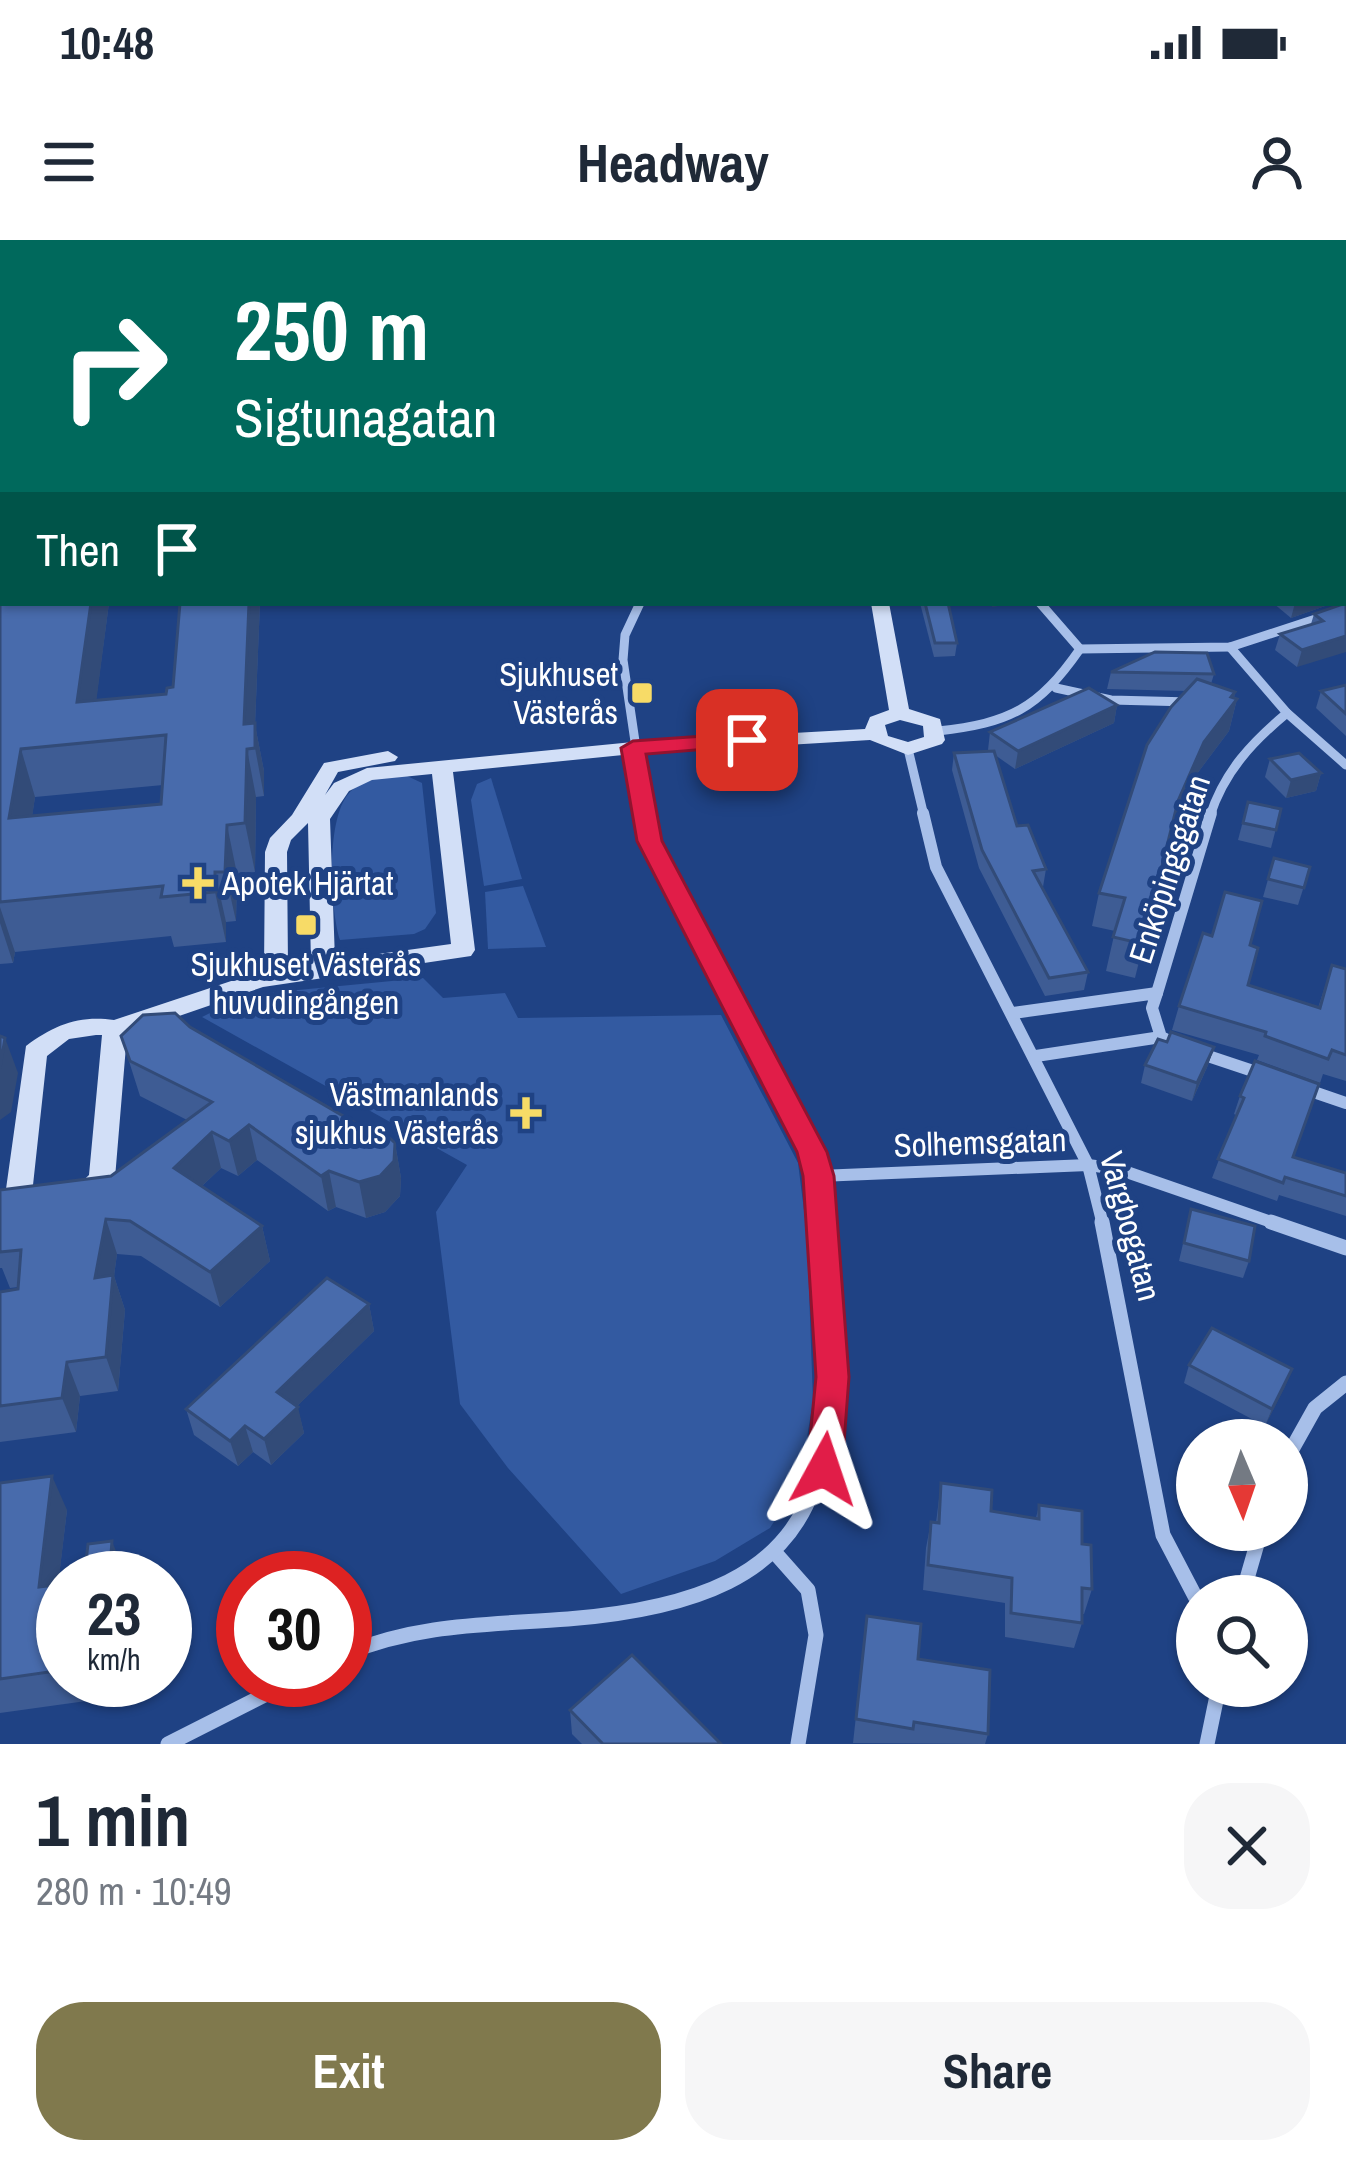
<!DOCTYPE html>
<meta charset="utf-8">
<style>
body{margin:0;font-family:"Archivo Narrow",sans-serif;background:#f6f6f7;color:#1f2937;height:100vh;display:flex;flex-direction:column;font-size:45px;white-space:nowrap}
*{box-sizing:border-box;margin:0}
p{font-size:39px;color:#747a83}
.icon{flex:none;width:66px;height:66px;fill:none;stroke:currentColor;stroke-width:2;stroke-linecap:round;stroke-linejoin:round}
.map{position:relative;height:1504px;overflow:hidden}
.details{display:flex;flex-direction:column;background:#fff;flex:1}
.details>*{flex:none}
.top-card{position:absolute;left:0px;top:0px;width:1347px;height:366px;box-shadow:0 3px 9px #0004;background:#00695c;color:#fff;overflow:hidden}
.needle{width:78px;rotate:178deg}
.tools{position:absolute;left:1176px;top:1179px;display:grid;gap:24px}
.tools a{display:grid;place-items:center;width:132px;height:132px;border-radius:50%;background:#fff;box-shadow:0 3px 9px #0004;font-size:60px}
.speed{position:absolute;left:36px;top:1311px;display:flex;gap:24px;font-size:60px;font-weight:700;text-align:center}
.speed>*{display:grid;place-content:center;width:156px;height:156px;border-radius:50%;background:#fff;box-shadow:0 3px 9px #0004;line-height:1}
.speed small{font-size:30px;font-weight:400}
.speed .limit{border:18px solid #d22;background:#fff;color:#111}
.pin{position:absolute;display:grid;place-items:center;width:102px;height:102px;color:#fff;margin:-51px;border-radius:24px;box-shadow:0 6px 18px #0006}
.me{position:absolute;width:132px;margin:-66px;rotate:5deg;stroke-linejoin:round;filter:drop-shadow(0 0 9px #0008)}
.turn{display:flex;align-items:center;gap:42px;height:252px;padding:0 36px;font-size:54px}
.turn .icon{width:156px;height:156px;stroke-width:2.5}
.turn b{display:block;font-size:84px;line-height:102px}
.then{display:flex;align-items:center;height:114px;padding:0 36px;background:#0003;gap:24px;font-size:45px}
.round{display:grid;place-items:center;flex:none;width:126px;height:126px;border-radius:48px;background:#f6f6f7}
.head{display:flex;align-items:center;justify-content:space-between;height:204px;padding:0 36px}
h1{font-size:72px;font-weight:700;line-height:90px}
.primary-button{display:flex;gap:24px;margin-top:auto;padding:24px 36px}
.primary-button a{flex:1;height:138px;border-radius:48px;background:#80794d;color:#fff;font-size:48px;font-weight:700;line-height:138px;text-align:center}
.primary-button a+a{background:#f6f6f7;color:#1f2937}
.status{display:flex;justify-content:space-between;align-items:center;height:84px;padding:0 60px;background:#fff;direction:ltr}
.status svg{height:33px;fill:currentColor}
header{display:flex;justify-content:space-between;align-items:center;height:156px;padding:0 36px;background:#fff;font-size:54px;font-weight:700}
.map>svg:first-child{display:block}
.green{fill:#335aa1}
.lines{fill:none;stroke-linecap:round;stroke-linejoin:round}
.street-far2{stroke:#a7bfe9;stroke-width:9}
.street-far1{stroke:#a7bfe9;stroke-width:12}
.street{stroke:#a7bfe9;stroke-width:15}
.secondary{fill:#d2dff7;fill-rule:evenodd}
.highway{fill:#fff;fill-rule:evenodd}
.wall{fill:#3e5c94;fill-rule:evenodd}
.shaded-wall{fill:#324b78}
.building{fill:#486bac;stroke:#324b78;stroke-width:3;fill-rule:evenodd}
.route{fill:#e11d48;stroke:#92132f;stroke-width:3}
.poi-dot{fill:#f7db67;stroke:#1f4284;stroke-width:4.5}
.labels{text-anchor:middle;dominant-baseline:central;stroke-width:10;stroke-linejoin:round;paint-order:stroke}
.poi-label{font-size:33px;fill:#fff;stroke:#1f4284;text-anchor:end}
.street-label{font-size:33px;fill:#fff;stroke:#1f4284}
</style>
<div class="status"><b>10:48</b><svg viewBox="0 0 49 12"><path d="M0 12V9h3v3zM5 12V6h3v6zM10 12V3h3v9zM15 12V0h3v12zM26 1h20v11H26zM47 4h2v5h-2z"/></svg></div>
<header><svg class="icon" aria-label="menu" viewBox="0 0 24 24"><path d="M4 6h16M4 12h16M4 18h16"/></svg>Headway<svg class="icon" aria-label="person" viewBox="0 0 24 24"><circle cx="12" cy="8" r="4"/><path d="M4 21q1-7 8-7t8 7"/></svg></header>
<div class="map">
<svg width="1346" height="1504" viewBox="0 0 1346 1504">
<rect width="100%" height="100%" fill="#1f4284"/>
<g class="green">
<path d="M405 535 422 543 436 673 425 689 414 694 340 700C330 668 325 575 351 551 365 538 387 537 405 535Z"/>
<polygon points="491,538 522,639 484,646 471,560 477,544"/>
<polygon points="523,646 546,707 488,709 485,652"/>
<polygon points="423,738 443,758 505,753 518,778 721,775 798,923 807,994 813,1161 800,1240 770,1288 715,1321 621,1354 508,1228 460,1164 436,972 467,925 202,777 246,755"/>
</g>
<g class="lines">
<g class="street-far2">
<polyline points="640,363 625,395 623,420 646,576"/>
<polyline points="1040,363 1080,409"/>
<polyline points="1230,407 1287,473 1346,525"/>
<polyline points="1080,409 1230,407 1346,369"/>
<polyline points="1056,448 1111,460 1191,462"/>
<path d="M938 491C1010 483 1038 469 1080 409"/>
<polyline points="908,509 924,576"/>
<path d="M1210 576C1224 532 1252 502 1287 473"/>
</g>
<g class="street-far1">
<polyline points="646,573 650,601 812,912 822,985"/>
<polyline points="923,573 936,627 1088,925 1103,985"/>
<polyline points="1157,753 1211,573"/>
<polyline points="1013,773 1157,753 1152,768 1161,797 1180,806"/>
<polyline points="1199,813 1265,835"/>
<polyline points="1036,816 1161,797"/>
<polyline points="1302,848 1346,863"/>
<polyline points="819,936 1088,925 1118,929 1280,985"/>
</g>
<g class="street">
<polyline points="1102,982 1163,1295 1197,1360"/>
<polyline points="1271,982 1346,1008"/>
<polyline points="1287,1218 1315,1168 1346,1143"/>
<polyline points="777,1315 808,1350 816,1395 798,1504"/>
<polyline points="1242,1356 1261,1290"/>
<path d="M345 1414C419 1383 490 1385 568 1379 854 1356 838 1219 822 982"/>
<polyline points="168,1504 294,1440"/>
<polyline points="1207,1504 1219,1446"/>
</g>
<g class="secondary">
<polygon points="676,0 751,0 754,3 673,3"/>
<polygon points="1344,32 1346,32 1344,42"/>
<rect x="0" y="60" width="3" height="9"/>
<rect x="0" y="176" width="3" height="10"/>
<path d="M871 363H889L909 469 940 479 945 500 942 504 908 515 870 500 633 514 453 532 475 710 471 716 263 747 127 794 115 938C93 975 32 990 6 949L26 806C54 785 79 775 114 780L264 730 265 612 270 598 292 575 324 523 388 511 398 517 395 521 338 532 325 555 334 543 367 528 633 502 865 489 870 477 889 470ZM900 480 923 486 924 497 908 502 888 496 885 485ZM432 534 451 704 335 720 330 579 349 551 372 540ZM308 583 311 724 288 727 287 612 291 600ZM96 795H102L89 935C73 951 53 960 33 945L47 816 69 799Z"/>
</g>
<g class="highway">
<polygon points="1099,0 1127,0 1129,3 1101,3"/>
<polygon points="1217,0 1248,0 1250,3 1219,3"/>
<polygon points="1259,0 1290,0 1292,3 1261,3"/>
<polygon points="1321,0 1346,0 1346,7 1344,3"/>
<rect x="1344" y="56" width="2" height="12"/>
</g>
</g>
<g class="wall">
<polygon points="228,0 280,0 283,3 228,3"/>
<polygon points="321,0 379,0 379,3 322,3"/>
<polygon points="412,0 463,0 463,3 414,3"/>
<polygon points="824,0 864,0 862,3 824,3"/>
<path d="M0 278 3 363H109L96 460 166 454 260 363 255 485 264 531V556L256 557 255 632 237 634 236 681 226 682V702L174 707 171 696 15 712 13 723 0 724ZM163 545 161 564 32 576 35 557Z"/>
<polygon points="920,363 948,363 957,403 955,416 934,417"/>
<polygon points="1273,363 1326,363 1325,366 1291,378"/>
<polygon points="1346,363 1297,427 1275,410 1280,394 1311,384 1314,374"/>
<polygon points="1111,432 1214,434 1211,444 1235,452 1234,458 1237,459 1229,491 1196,535 1171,594 1135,738 1106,731 1115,691 1092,686 1099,653 1186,451 1107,449"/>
<polygon points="1346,445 1346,496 1316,468 1321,451"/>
<polygon points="1117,465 1114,483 1015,529 995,515 1017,586 1046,629 1043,647 1041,647 1088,732 1084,750 1045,756 979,628 952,530 954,513 990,512 988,510 990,492"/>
<polygon points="1270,519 1321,533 1316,551 1286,558 1265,537"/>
<polygon points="1248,562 1281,569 1271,608 1238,600"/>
<polygon points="1274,618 1310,627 1298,665 1263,657"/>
<polygon points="1250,705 1248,745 1318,768 1332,725 1346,729 1346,841 1323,834 1320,843 1257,820 1259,815 1172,790 1179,766"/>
<polygon points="190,787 364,888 395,903 401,938 400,956 385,972 366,978 336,967 328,971 257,920 238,936 221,928 202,946 262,986 270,1021 220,1067 141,1016 117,1014 114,1036 125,1070 118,1151 80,1156 76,1192 0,1202 0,1052 18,1049 18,1047 10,1048 2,1028 0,1028 0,950 111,936 187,880 140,856 121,796"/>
<polygon points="1167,802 1214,807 1208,825 1192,861 1141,843 1145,825"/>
<polygon points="1255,821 1293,917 1346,933 1346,976 1279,955 1277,961 1212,938 1236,875 1234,874 1240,856"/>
<polygon points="1191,969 1249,1021 1243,1038 1179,1021"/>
<polygon points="369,1064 374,1091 297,1166 304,1193 271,1225 253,1212 238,1226 194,1195 186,1169"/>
<polygon points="1189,1125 1292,1129 1265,1186 1184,1143"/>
<polygon points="0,1243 67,1270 58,1344 63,1344 63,1440 116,1440 115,1457 0,1473"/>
<polygon points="941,1243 991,1271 1036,1278 1039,1265 1082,1304 1092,1349 1084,1374 1082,1374 1082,1383 1074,1408 1005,1397 1005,1363 923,1350 926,1308 931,1282 936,1283"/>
<polygon points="867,1376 918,1419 988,1494 985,1504 853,1503"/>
<polygon points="570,1470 721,1504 582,1504 572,1494"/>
</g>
<g class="shaded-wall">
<polygon points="367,0 379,0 379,3 348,3"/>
<polygon points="430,0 463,0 463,3 431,3"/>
<rect x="506" y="0" width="31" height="3"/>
<polygon points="91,363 109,363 91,502 77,462"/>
<polygon points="249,363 260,363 255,485 264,531 264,556 255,508 244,484"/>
<polygon points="993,363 1016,363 992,367"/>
<polygon points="1295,363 1326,363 1325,366 1291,378"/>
<polygon points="1346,396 1346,412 1297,427 1302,410"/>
<polygon points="1235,452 1232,465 1237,459 1229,491 1196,535 1171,594 1135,738 1178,561 1204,502"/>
<polygon points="1117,465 1114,483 1015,529 1018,511"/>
<polygon points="21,509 35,557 25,628 9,578"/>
<polygon points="247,509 256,557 255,632 245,583"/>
<polygon points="1321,533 1316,551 1286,558 1291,540"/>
<polygon points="227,585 237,634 236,681 225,632"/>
<polygon points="215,632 226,682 226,702 215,652"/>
<polygon points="0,667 15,712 13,723 0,683"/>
<polygon points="5,798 18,833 11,872 0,880 0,828"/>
<polygon points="1214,807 1208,825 1192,861 1197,843"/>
<polygon points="249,885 257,920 238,936 229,901"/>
<polygon points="212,892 221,928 184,963 174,928"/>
<polygon points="395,903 401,938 400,956 385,972 366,978 359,942"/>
<polygon points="329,931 336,967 328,971 321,936"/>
<polygon points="106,979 117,1014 114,1036 125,1070 118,1151 106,1117 95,1038"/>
<polygon points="262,986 270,1021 220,1067 210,1032"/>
<polygon points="369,1064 374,1091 284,1179 277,1152"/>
<polygon points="67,1122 80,1156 76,1192 62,1158"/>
<polygon points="1292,1129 1285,1147 1265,1186 1272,1169"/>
<polygon points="298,1167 304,1193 271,1225 264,1199"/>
<polygon points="245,1186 253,1212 238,1226 230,1201"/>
<polygon points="52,1236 67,1270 54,1380 39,1347"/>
<polygon points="112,1301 125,1334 125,1338 109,1338"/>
<polygon points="107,1440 116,1440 115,1457"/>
</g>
<g class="building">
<polygon points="63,0 94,0 95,3 65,3"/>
<polygon points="151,0 184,0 186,3 153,3"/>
<polygon points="245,0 280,0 283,3 248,3"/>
<polygon points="0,117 3,117 3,140 0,139"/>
<polygon points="1346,247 1346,336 1344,337 1344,249"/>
<path d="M0 278H3V363H91L77 462 166 454 167 448 173 447 180 363H249L244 484 255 483V508L247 509 245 583 227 585 225 632H215V652L161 657 163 646 0 662ZM166 495 161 564 9 578 21 509Z"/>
<polygon points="925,363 948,363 957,403 935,403"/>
<polygon points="1346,363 1346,396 1302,410 1280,394 1323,381 1314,374"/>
<polygon points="1155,412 1207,413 1214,434 1111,432"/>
<polygon points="1197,439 1235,452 1231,457 1237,459 1204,502 1178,561 1143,704 1113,697 1125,658 1099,653 1147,505 1171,467"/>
<polygon points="1346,445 1346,474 1321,451"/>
<polygon points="1089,448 1117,465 1018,511 990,492"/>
<polygon points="994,511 1017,586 1028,585 1046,629 1033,631 1088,732 1049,738 982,610 954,513"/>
<polygon points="1299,513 1321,533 1291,540 1270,519"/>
<polygon points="1248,562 1281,569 1276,590 1243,583"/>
<polygon points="1274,618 1310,627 1304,648 1268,639"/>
<polygon points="1225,652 1262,661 1250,705 1258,708 1248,745 1320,768 1332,725 1346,729 1346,815 1332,810 1328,819 1265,796 1266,792 1179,766 1203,693 1212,696"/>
<polygon points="175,773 190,787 364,888 382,891 395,903 394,921 380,936 359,942 329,931 321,936 249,885 229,901 212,892 174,928 262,986 210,1032 130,981 106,979 95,1038 113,1035 106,1117 67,1122 62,1158 0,1166 0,1052 18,1049 21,1010 0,1012 0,950 111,936 212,862 130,821 121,796 143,775"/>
<polygon points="1171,792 1214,807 1197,843 1145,825 1158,799 1167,802"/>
<polygon points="0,796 5,798 0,828"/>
<polygon points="1255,821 1319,844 1293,917 1346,933 1346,956 1285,937 1283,943 1218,919 1244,858 1240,856"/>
<polygon points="1191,969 1255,986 1249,1021 1184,1003"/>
<polygon points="327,1038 369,1064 277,1152 298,1167 264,1199 245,1186 230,1201 186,1169"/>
<polygon points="1212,1088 1292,1129 1272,1169 1189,1125"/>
<polygon points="52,1236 39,1347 63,1344 63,1430 0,1439 0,1243"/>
<polygon points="941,1243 992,1250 991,1271 1039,1279 1039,1265 1082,1271 1082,1304 1091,1305 1092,1349 1082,1348 1082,1383 1011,1373 1012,1338 928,1325 931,1282 939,1283"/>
<polygon points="112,1301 109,1338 84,1338 88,1304"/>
<polygon points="310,1330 313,1338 291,1338"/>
<polygon points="867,1376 921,1384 918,1419 990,1430 988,1494 914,1482 913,1489 856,1479"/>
<polygon points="632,1415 721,1504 603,1504 570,1470"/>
</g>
<polygon class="route" points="747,493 758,500 755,505 646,514 662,601 827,912 834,936 849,1137 842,1229 836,1240 824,1244 812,1240 807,1229 816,1137 803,936 797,912 637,601 621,508 633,501"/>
<g class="poi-dot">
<rect x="630" y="441" width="24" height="24" rx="6"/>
<path d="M192 625h12v12h12v12h-12v12h-12v-12h-12v-12h12z"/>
<rect x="294" y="673" width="24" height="24" rx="6"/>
<path d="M520 855h12v12h12v12h-12v12h-12v-12h-12v-12h12z"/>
</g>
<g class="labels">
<g class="poi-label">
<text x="618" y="434">Sjukhuset<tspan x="618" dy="38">Västerås</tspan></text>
<text x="222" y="643" text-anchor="start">Apotek Hjärtat</text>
<text x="306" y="724" text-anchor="middle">Sjukhuset Västerås<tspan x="306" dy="38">huvudingången</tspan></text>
<text x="499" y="854">Västmanlands<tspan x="499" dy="38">sjukhus Västerås</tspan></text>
</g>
<g class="street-label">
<text transform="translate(1169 629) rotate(-72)">Enköpingsgatan</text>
<text transform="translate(980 902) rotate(-2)">Solhemsgatan</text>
<text transform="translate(1131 986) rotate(75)">Vargbogatan</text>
</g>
</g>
</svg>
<div class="tools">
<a><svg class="needle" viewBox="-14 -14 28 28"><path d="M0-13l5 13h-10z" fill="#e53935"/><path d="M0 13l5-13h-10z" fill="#747a83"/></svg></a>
<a><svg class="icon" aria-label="search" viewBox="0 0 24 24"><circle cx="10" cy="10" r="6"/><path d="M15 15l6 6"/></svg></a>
</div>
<div class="speed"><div>23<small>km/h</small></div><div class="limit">30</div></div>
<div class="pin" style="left:747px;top:500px;background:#d93025"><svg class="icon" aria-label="arrive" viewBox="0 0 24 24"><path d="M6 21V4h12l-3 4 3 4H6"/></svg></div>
<svg class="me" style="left:824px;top:1229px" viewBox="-20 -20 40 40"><path d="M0-17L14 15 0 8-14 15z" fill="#e11d48" stroke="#fff" stroke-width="4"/></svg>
<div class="top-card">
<div class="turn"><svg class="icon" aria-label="right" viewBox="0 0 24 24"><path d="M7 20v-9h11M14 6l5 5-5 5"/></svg><div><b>250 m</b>Sigtunagatan</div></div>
<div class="then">Then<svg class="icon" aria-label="arrive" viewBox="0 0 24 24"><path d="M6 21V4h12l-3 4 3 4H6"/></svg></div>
</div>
</div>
<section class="details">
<div class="head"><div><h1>1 min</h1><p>280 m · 10:49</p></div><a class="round"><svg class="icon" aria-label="close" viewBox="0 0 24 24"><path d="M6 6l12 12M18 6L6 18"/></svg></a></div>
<div class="primary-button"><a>Exit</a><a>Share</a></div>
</section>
